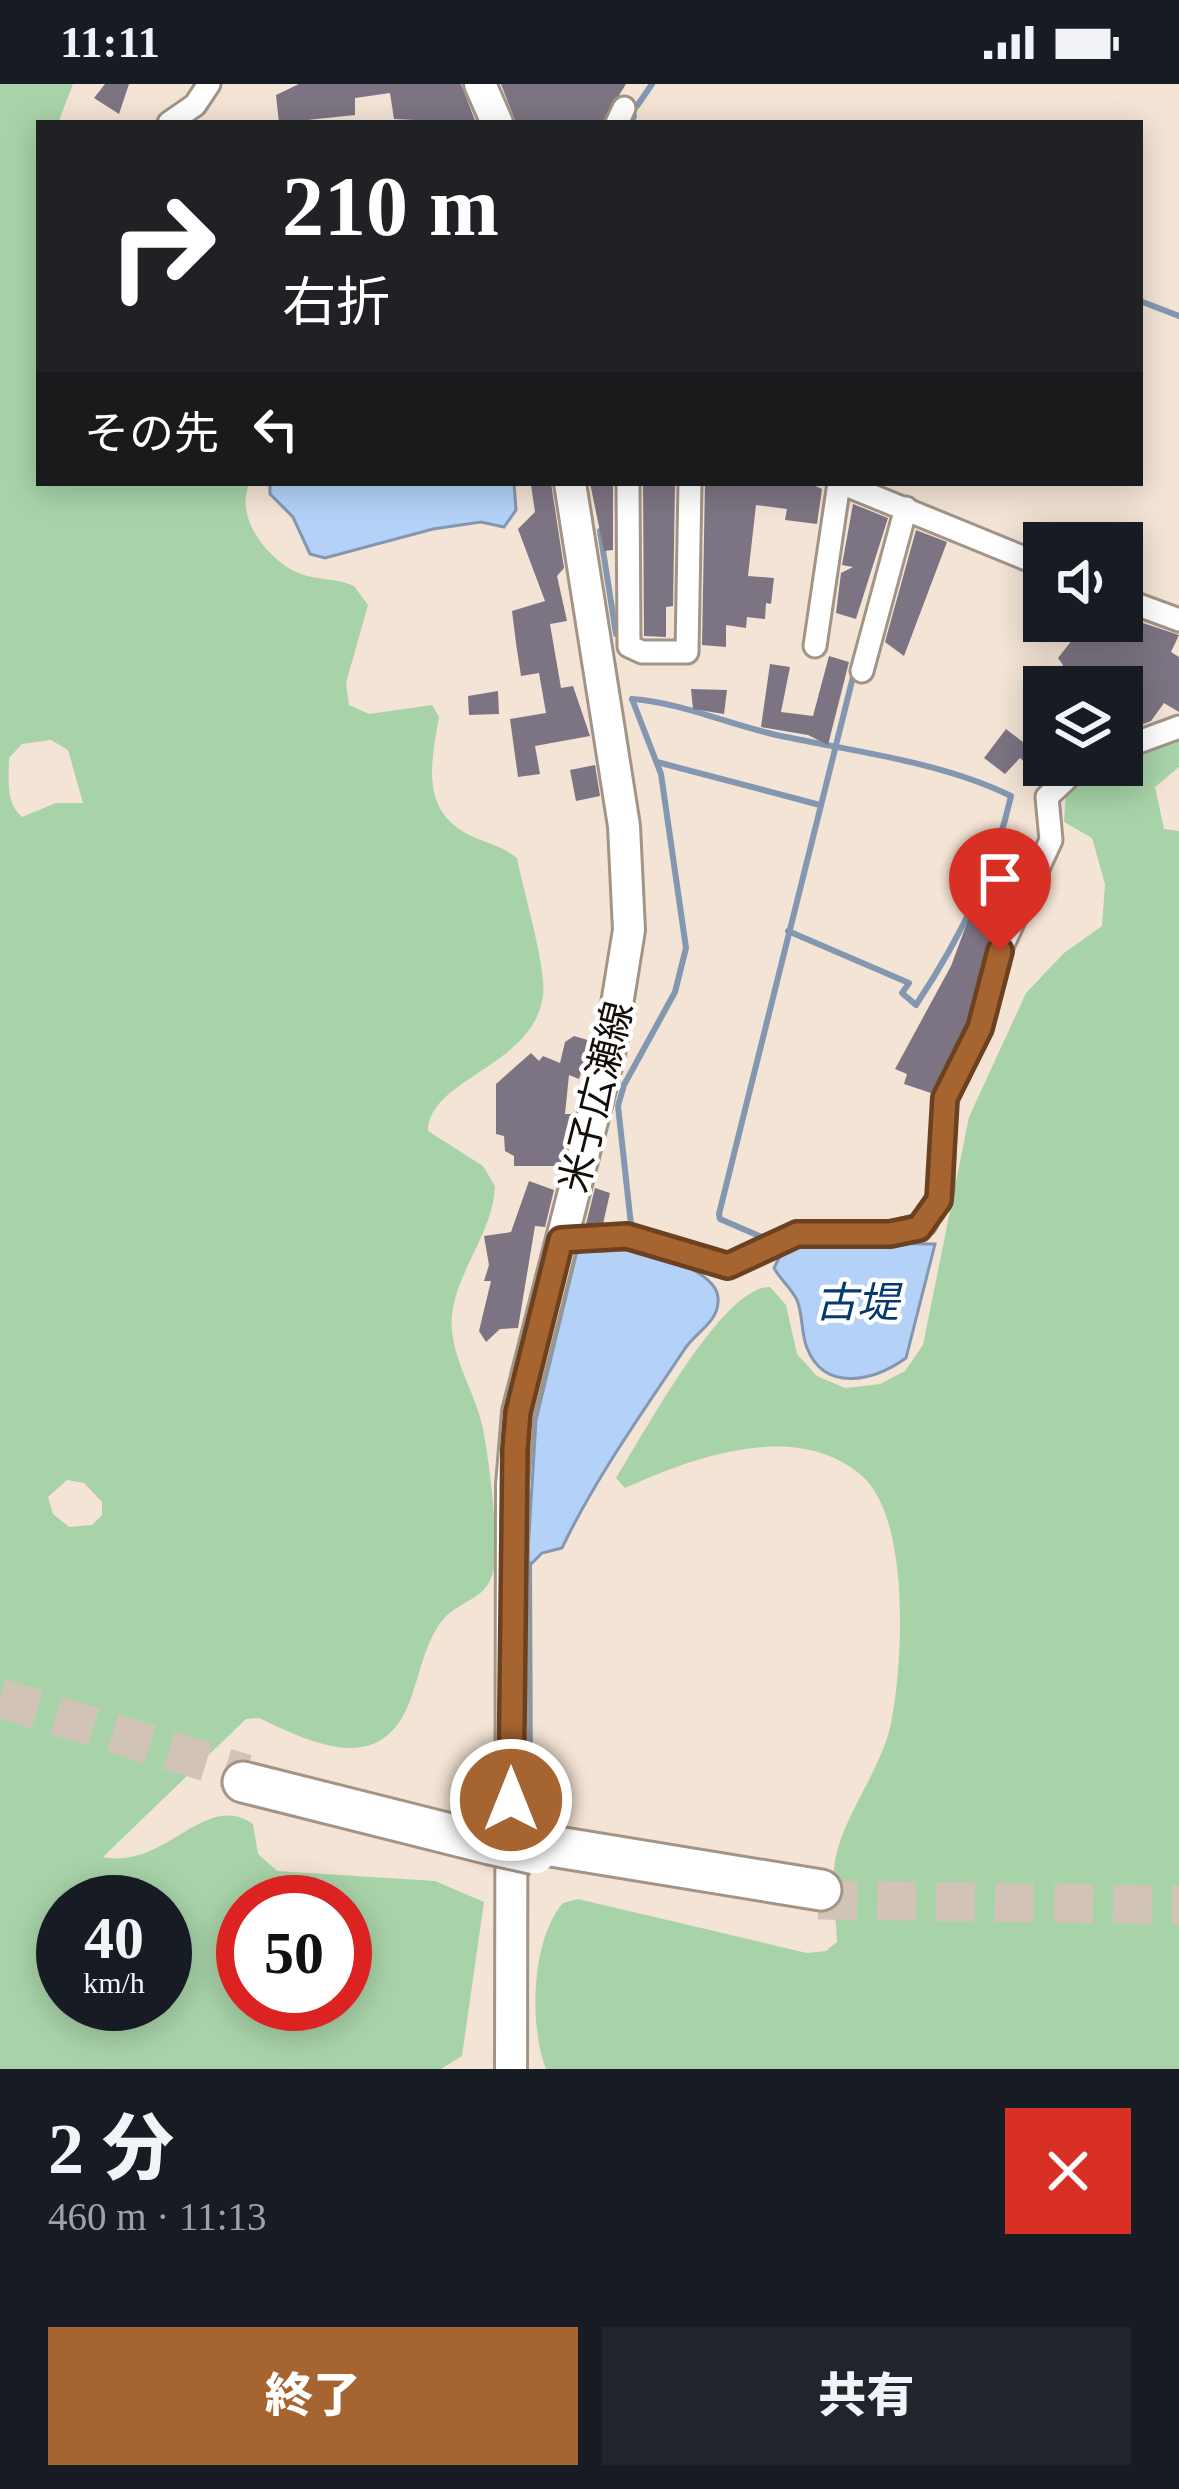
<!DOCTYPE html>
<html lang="ja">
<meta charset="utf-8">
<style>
body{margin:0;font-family:"Times New Roman","Noto Sans JP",serif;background:#20242c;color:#f1f3f6;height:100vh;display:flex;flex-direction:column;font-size:45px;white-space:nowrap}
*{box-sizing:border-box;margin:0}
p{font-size:39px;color:#9ea1a6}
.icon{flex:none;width:66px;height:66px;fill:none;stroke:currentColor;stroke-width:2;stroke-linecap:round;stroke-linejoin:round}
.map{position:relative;height:1985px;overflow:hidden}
.panel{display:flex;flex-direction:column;background:#171b24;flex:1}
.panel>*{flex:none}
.top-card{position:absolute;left:36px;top:36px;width:1107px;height:366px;border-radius:0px;box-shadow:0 6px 30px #0003;background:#202124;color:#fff;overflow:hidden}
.controls{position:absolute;left:1023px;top:438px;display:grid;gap:24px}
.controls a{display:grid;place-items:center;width:120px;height:120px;border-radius:0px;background:#171b24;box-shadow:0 6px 30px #0003;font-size:60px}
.speed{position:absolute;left:36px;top:1791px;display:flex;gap:24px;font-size:60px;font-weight:700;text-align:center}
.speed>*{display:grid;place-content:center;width:156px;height:156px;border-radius:50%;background:#171b24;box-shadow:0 6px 30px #0003;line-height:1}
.speed small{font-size:30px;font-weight:400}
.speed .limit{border:18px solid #d22;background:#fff;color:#111}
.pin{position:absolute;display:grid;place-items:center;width:102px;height:102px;color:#fff;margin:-123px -51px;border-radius:50% 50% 50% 0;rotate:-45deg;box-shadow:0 0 12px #0007}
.pin .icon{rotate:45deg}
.me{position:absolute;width:132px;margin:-66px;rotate:0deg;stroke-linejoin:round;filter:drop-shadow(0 0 9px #0008)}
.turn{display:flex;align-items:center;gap:42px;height:252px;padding:0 48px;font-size:54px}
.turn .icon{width:156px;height:156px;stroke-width:2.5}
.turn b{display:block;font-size:84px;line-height:102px}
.then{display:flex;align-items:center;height:114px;padding:0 48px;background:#0003;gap:24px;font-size:45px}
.round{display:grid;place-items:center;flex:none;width:126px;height:126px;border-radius:0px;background:#20242c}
.head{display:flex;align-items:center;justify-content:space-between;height:204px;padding:0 48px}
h1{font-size:72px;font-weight:800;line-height:90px}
.action{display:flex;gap:24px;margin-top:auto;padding:24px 48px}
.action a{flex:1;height:138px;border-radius:0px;background:#a66431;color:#fff;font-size:48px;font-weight:800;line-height:138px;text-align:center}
.action a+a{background:#20242c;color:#f1f3f6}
.status{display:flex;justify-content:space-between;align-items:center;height:84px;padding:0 60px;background:#171b24;direction:ltr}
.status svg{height:33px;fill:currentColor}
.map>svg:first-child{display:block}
.green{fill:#a8d3a8;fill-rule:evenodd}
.water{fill:#b4d2f7;stroke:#8497b0;stroke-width:3}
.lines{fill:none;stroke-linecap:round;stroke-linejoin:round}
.stream{stroke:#8497b0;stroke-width:6}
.building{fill:#7d7483}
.highway-tunnel{stroke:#d1c4b6;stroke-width:39;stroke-dasharray:39 20;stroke-linecap:butt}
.street-casing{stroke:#a29486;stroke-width:27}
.secondary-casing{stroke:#a29486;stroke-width:36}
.highway-casing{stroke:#a29486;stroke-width:45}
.street{stroke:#fff;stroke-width:21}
.secondary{stroke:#fff;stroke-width:30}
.highway{stroke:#fff;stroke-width:39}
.highway-bridge-casing{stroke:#a29486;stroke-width:45;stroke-linecap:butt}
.highway-bridge{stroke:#fff;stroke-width:39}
.route-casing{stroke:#6c4120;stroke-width:30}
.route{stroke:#a66431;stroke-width:21}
.labels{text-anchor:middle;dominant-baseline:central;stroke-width:9;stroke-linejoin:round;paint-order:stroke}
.street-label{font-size:39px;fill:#130e09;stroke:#fff}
.water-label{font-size:42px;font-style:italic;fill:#063a6f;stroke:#fff}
</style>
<div class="status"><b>11:11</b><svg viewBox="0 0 49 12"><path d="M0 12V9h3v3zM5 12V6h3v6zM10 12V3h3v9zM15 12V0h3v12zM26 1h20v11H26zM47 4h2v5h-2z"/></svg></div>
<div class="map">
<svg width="1179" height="1985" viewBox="0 0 1179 1985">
<rect width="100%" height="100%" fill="#f3e4d5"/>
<g class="green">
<path d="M0 0H73L58 39H39V399H250C233 431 267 475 296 488 315 497 335 493 354 502L368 521 346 599 349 621 369 630 432 621 439 633C432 674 420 723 464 748 482 759 500 760 517 774 523 806 547 885 543 912 533 983 429 994 428 1047L483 1082 495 1102C493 1149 457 1186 452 1231 448 1270 476 1308 483 1345 490 1384 496 1432 495 1472 494 1519 461 1512 441 1538 425 1560 420 1589 411 1614 383 1694 314 1660 259 1634L246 1635 103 1773C166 1786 204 1706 253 1740L258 1770 277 1787 435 1797 484 1818 462 1972 441 1985H0ZM51 656 68 666 83 719H56L22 733C5 718 9 695 9 674L22 660ZM67 1396 84 1399 102 1418V1431L92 1441 69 1443 53 1430 48 1413ZM63 1818H165V1920H63ZM243 1818H345V1920H294L284 1930 243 1920Z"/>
<path d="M1179 653V683L1155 703 1164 745 1179 747V1985H546C529 1942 531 1856 563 1819L578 1815 807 1869 826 1867 837 1858C836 1835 832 1808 834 1785 839 1735 881 1689 891 1639 903 1581 911 1433 861 1391 794 1335 692 1374 625 1404L616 1394C643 1352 722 1202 770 1203L786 1221 797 1270 817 1292 845 1304 880 1300 905 1287 923 1261 969 1033 1026 909 1064 869 1102 842 1105 800 1092 754 1064 738 1066 708 1106 681H1122V674Z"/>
</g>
<g class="water">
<polygon points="270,399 514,399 516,426 504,443 481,438 433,445 325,474 310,470 293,433 270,410"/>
<path d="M798 1158 935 1160 906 1274C874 1297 825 1309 807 1264 801 1249 803 1231 797 1216 791 1204 780 1195 774 1184L783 1166Z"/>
<path d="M634 1163C655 1170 717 1187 718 1214 720 1238 695 1248 684 1266 641 1331 596 1393 562 1464L542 1469 527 1484 536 1336 577 1167Z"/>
</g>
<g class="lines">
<g class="stream">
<polyline points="637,22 652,0"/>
<polyline points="631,39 634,32"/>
<polyline points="1140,217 1179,232"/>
<polyline points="600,447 616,550"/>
<polyline points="632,615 661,690 686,864 675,908 624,1001 618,1022 632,1150"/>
<path d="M632 615C685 619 734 643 786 653 858 668 945 679 1011 712 995 785 957 859 916 921L902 909 909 899 788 847"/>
<polyline points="657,678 820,721"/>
<polyline points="764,1154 720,1135 719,1130 855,585"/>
<polyline points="529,1480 530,1696"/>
</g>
</g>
<g class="building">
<polygon points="105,0 129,0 119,30 94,14"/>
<polygon points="299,0 461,0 476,39 394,35 390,9 355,14 355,31 279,39 276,11"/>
<polygon points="501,0 626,0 602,39 516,39"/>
<polygon points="551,399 564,484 557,492 567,537 550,540 561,604 573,602 590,652 535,662 540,690 518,693 510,635 546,629 539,589 521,592 516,559 512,527 545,517 518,445 535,428 531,401"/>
<polygon points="590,399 613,399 613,466 604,467"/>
<polygon points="643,399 675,399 673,522 666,523 666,553 644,552"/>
<polygon points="705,399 809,399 822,405 817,440 785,436 787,425 756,421 748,492 774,494 771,520 766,519 765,535 747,533 746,544 726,541 726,563 702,561"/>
<polygon points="853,420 888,434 856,535 836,529 841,489 853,483 842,481"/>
<polygon points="916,446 947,458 904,572 885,558"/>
<polygon points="1087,537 1140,538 1179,551 1171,568 1179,573 1179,628 1164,619 1151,637 1122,648 1122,603 1046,603 1063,581 1058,574"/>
<polygon points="829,572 849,578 828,661 808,651 761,643 770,580 790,583 781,628 813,632"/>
<polygon points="691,605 727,606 724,630 693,625"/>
<polygon points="498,607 499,630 469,631 468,612"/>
<polygon points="1006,645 1044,674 1044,681 1052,682 1043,693 1020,674 1005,690 984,674"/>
<polygon points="595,681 600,712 576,717 570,686"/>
<polygon points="1003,803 1011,807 986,863 966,940 931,1009 904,1000 907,990 895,985 951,882 974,820 983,810 996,817"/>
<polygon points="574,952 591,957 579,995 569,991 565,1030 571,1030 560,1082 514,1082 514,1072 505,1067 504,1052 496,1050 496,1000 531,969 539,977 543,972 560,979 565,958"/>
<polygon points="529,1097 554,1106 545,1143 535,1142 518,1244 500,1245 486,1258 479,1247 491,1197 484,1197 489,1181 484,1152 511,1148"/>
<polygon points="595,1104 610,1109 603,1140 586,1140"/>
</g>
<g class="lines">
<g class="highway-tunnel">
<polyline points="0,1614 246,1690"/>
<polyline points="818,1816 1179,1821"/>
</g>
<g class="street-casing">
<g id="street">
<polyline points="169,39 195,21 209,0"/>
<polyline points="617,39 624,24"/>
<polyline points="628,399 629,562 642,568 687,568 690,399"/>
<polyline points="841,399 1044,482"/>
<polyline points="1122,515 1179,536"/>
<polyline points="815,562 839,399"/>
<polyline points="862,587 906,424"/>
<polyline points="1122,664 1179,643"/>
<polyline points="561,1156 637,1154 728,1182 797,1150 890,1150 925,1140 942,1105 945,1014 980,945 1000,867 1051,756 1047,713 1081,681"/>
</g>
</g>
<g class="secondary-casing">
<g id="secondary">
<polyline points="480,0 497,39"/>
<polyline points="511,1985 512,1401 518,1328 609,970 629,846 624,742 570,399"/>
</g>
</g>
<g class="highway-casing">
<g id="highway">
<polyline points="243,1698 490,1760"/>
<polyline points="533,1759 821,1806"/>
</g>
</g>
<use href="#street" class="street"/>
<use href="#secondary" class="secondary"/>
<use href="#highway" class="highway"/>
<g class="highway-bridge-casing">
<polyline id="highway-bridge" points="490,1760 535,1770"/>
</g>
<use href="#highway-bridge" class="highway-bridge"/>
</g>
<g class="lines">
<g class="route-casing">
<polyline id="route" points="511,1716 515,1365 518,1328 561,1156 627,1152 728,1182 797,1150 890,1150 919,1144 939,1116 945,1014 980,944 1000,867"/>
</g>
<use href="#route" class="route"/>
</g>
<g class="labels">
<g class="street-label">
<text transform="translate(596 1013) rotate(-76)">米子広瀬線</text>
</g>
<g class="water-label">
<text x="857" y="1219">古堤</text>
</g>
</g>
</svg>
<div class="controls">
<a><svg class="icon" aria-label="sound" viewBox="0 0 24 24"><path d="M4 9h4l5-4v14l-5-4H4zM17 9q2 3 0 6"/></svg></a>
<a><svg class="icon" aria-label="layers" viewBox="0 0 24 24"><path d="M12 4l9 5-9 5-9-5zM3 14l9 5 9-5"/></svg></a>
</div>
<div class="speed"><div>40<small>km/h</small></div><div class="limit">50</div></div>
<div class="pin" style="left:1000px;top:867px;background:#d93025"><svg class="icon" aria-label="arrive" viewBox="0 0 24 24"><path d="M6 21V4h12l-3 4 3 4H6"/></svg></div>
<svg class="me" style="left:511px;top:1716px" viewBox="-20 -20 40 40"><circle r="17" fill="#a66431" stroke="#fff" stroke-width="3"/><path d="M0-11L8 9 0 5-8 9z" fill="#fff"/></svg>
<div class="top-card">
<div class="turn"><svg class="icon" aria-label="right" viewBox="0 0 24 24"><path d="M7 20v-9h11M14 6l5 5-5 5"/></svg><div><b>210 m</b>右折</div></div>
<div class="then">その先<svg class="icon" aria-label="left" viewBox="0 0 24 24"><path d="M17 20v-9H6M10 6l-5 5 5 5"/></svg></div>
</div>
</div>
<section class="panel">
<div class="head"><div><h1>2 分</h1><p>460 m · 11:13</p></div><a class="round" style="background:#d93025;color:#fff"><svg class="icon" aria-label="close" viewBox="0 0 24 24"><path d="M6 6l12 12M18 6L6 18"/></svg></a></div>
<div class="action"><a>終了</a><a>共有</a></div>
</section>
